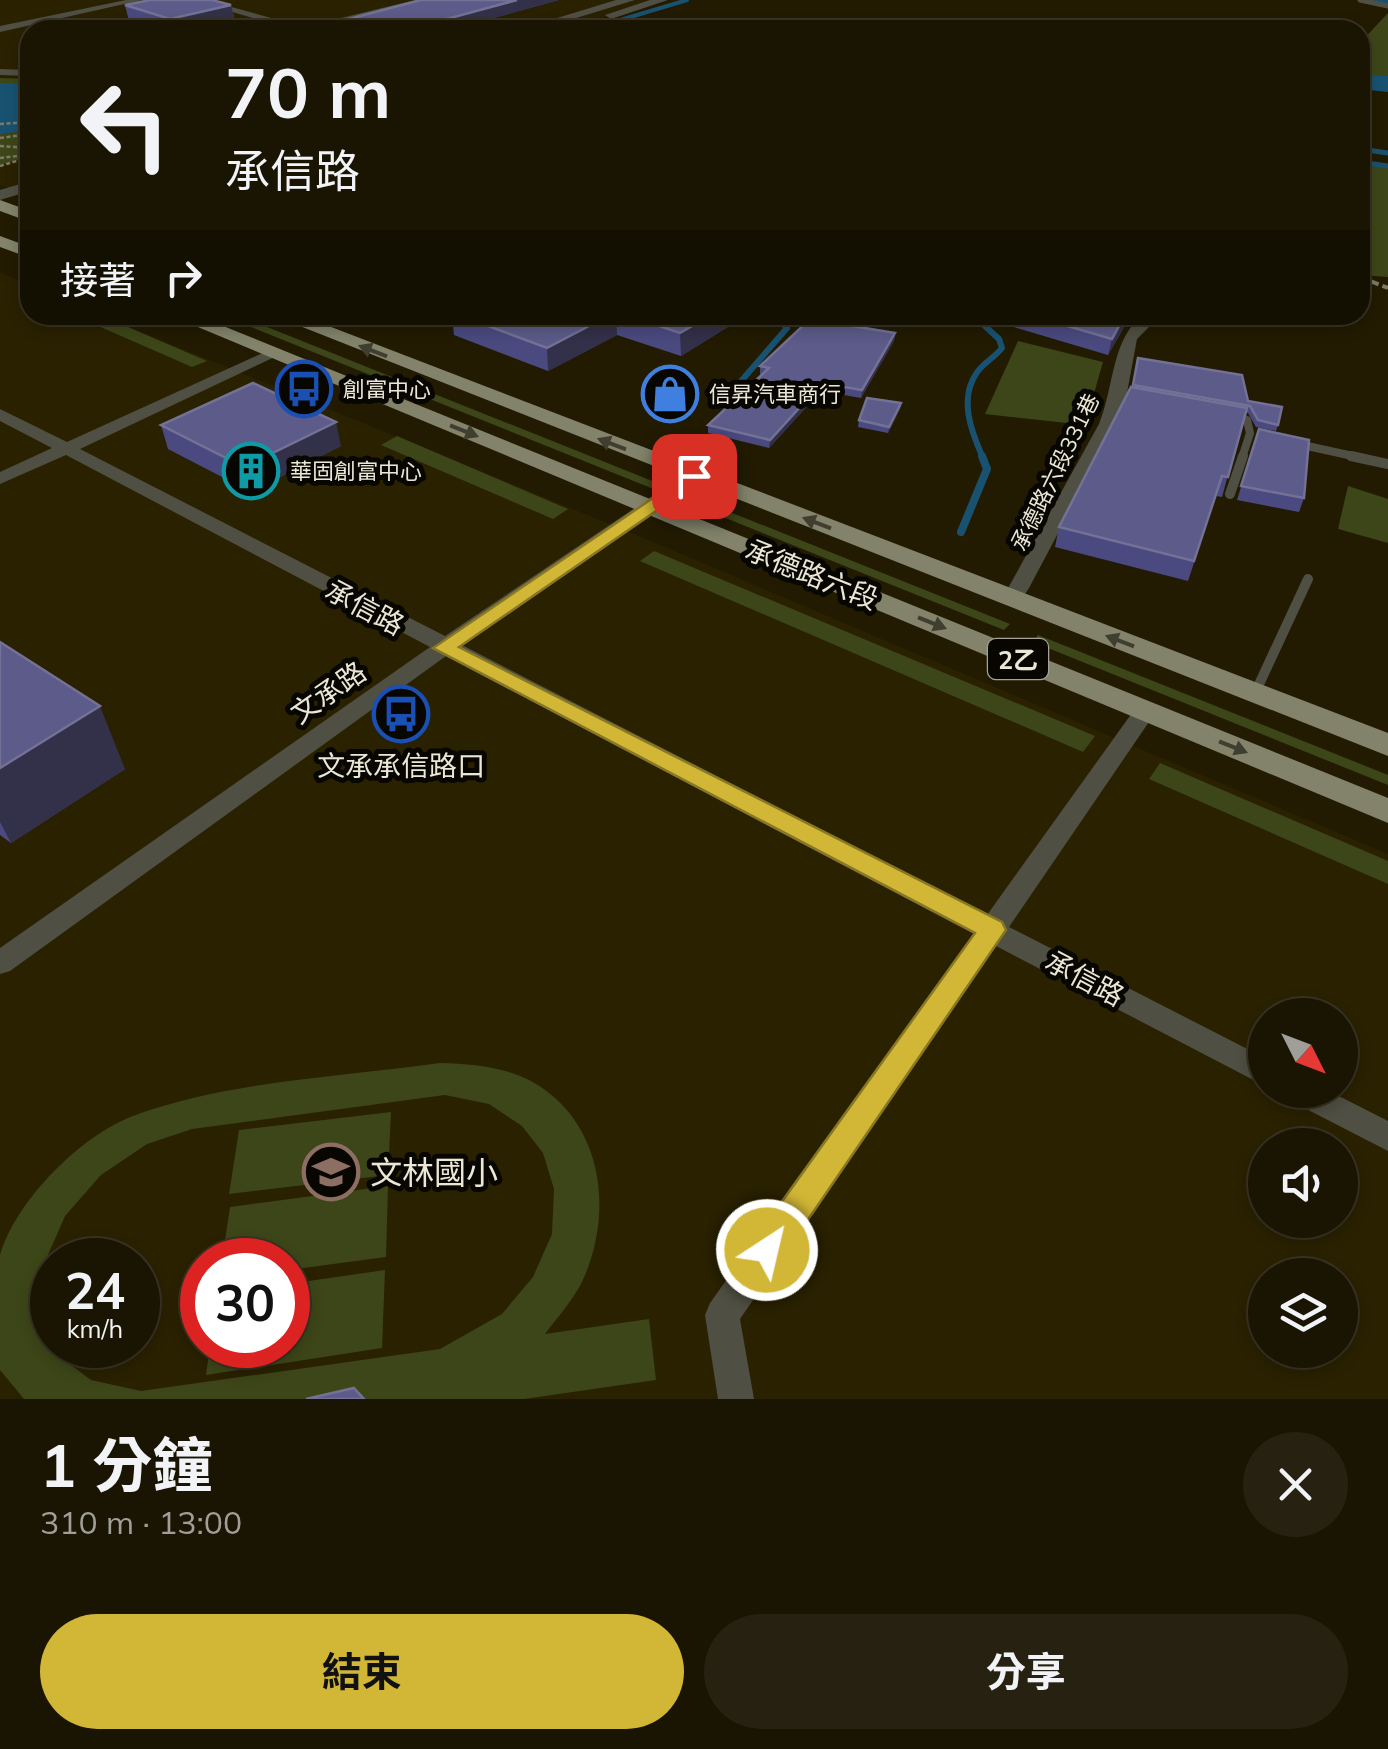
<!DOCTYPE html>
<html lang="zh-TW">
<meta charset="utf-8">
<style>
body{margin:0;font-family:Mulish,"Noto Sans TC",sans-serif;background:#272111;color:#f1f3f6;height:100vh;display:flex;flex-direction:column;font-size:38px;white-space:nowrap}
*{box-sizing:border-box;margin:0}
p{font-size:32px;color:#9f9e99}
.icon{flex:none;width:55px;height:55px;fill:none;stroke:currentColor;stroke-width:2;stroke-linecap:round;stroke-linejoin:round}
.map{position:relative;height:1399px;overflow:hidden}
.sheet{display:flex;flex-direction:column;background:#1a1402;flex:1}
.sheet>*{flex:none}
.banner{position:absolute;left:20px;top:20px;width:1350px;height:305px;border-radius:30px;box-shadow:0 5px 15px #0003,0 0 0 2px #383324;background:#1a1402;color:#f1f3f6;overflow:hidden}
.needle{width:65px;rotate:132deg}
.buttons{position:absolute;left:1248px;top:998px;display:grid;gap:20px}
.buttons a{display:grid;place-items:center;width:110px;height:110px;border-radius:50%;background:#1a1402;box-shadow:0 5px 15px #0003,0 0 0 2px #383324;font-size:50px}
.speed{position:absolute;left:30px;top:1238px;display:flex;gap:20px;font-size:50px;font-weight:700;text-align:center}
.speed>*{display:grid;place-content:center;width:130px;height:130px;border-radius:50%;background:#1a1402;box-shadow:0 5px 15px #0003,0 0 0 2px #383324;line-height:1}
.speed small{font-size:25px;font-weight:400}
.speed .limit{border:15px solid #d22;background:#fff;color:#111}
.pin{position:absolute;display:grid;place-items:center;width:85px;height:85px;color:#fff;margin:-42px;border-radius:20px;box-shadow:0 5px 15px #0006}
.me{position:absolute;width:110px;margin:-55px;rotate:35deg;stroke-linejoin:round;filter:drop-shadow(0 0 8px #0008)}
.turn{display:flex;align-items:center;gap:35px;height:210px;padding:0 40px;font-size:45px}
.turn .icon{width:130px;height:130px;stroke-width:2.5}
.turn b{display:block;font-size:70px;line-height:85px}
.then{display:flex;align-items:center;height:95px;padding:0 40px;background:#0003;gap:20px;font-size:38px}
.round{display:grid;place-items:center;flex:none;width:105px;height:105px;border-radius:52px;background:#272111}
.headline{display:flex;align-items:center;justify-content:space-between;height:170px;padding:0 40px}
h1{font-size:60px;font-weight:700;line-height:75px}
.button{display:flex;gap:20px;margin-top:auto;padding:20px 40px}
.button a{flex:1;height:115px;border-radius:60px;background:#d2b736;color:#111;font-size:40px;font-weight:700;line-height:115px;text-align:center}
.button a+a{background:#272111;color:#f1f3f6}
.map>svg:first-child{display:block}
.built{fill:#2a2100;fill-rule:evenodd}
.green{fill:#3d4618;fill-rule:evenodd}
.water{fill:#195271}
.lines{fill:none;stroke-linecap:round;stroke-linejoin:round}
.stream-far3{stroke:#195271;stroke-width:4}
.stream-far2{stroke:#195271;stroke-width:5}
.stream-far1{stroke:#195271;stroke-width:6}
.stream{stroke:#195271;stroke-width:8}
.canal{fill:#195271;fill-rule:evenodd}
.river{fill:#195271;fill-rule:evenodd}
.path-far1{stroke:#7f7a65;stroke-width:2.5;stroke-dasharray:4 2.5;stroke-linecap:butt}
.path{stroke:#7f7a65;stroke-width:4;stroke-dasharray:8 4;stroke-linecap:butt}
.service-far2{stroke:#4f4f43;stroke-width:5}
.service-far1{stroke:#4f4f43;stroke-width:8}
.service{stroke:#4f4f43;stroke-width:10}
.minor{fill:#4f4f43;fill-rule:evenodd}
.tertiary{fill:#4f4f43;fill-rule:evenodd}
.primary{fill:#82836a;fill-rule:evenodd}
.wall{fill:#4b4a80}
.shaded-wall{fill:#333049}
.building{fill:#5c5b89;stroke:#737195;stroke-width:2.5}
.oneway{fill:#3f3e30}
.route{fill:#d2b736;stroke:#887723;stroke-width:2.5}
.labels{text-anchor:middle;dominant-baseline:central;stroke-width:10;stroke-linejoin:round;paint-order:stroke}
.far-poi-label{font-size:22px;fill:#ebe7d7;stroke:#080601;text-anchor:start}
.far-street-label{font-size:22px;fill:#ebe7d7;stroke:#080601}
.shield{fill:#080601;stroke:#a7a497;stroke-width:2.5}
.shield-label{font-size:25px;font-weight:bold;fill:#ebe7d7}
.street-label{font-size:28px;fill:#ebe7d7;stroke:#080601}
.poi-label{font-size:28px;fill:#ebe7d7;stroke:#080601}
.near-poi-label{font-size:32px;fill:#ebe7d7;stroke:#080601;text-anchor:start}
</style>
<div class="map">
<svg width="1388" height="1399" viewBox="0 0 1388 1399">
<rect width="100%" height="100%" fill="#221b02"/>
<g class="built">
<polygon points="0,0 664,0 563,30 30,30 30,187 17,191 0,185"/>
<path d="M0 272 30 285V315H100L651 541 1388 854V1399H0ZM1265 1015H1340V1090H1265ZM1265 1145H1340V1220H1265ZM52 1260H138V1345H52ZM202 1260H288V1345H202ZM1265 1275H1340V1350H1265Z"/>
</g>
<g class="green">
<polygon points="1388,13 1388,79 1360,77 1360,43"/>
<polygon points="0,78 30,79 30,157 0,165"/>
<polygon points="1360,163 1388,167 1388,277 1360,275"/>
<polygon points="73,315 100,315 207,361 192,367"/>
<polygon points="221,315 237,315 1010,624 1004,630"/>
<polygon points="1018,341 1103,362 1085,425 985,414"/>
<polygon points="397,436 568,509 553,519 381,445"/>
<polygon points="1348,486 1388,499 1388,543 1338,529"/>
<polygon points="654,551 1095,736 1083,752 640,561"/>
<polygon points="1038,635 1388,775 1388,785 1033,642"/>
<polygon points="1160,763 1388,861 1388,884 1149,779"/>
<path d="M440 1063C471 1064 502 1066 531 1081 604 1121 615 1214 581 1284 572 1301 557 1318 545 1334L649 1319 656 1380 524 1399H24L0 1370V1255C16 1201 80 1136 133 1116 227 1081 341 1077 440 1063ZM445 1095 489 1104 522 1126 543 1153 554 1189 552 1234 533 1277 502 1314 440 1349 141 1391 91 1380 59 1356 41 1318V1271L65 1216 101 1175 147 1144 192 1129Z"/>
<polygon points="391,1112 388,1175 229,1194 239,1130"/>
<polygon points="388,1186 386,1257 288,1270 288,1260 222,1260 230,1207"/>
<polygon points="385,1270 382,1348 206,1375 210,1345 288,1345 288,1284"/>
</g>
<polygon class="water" points="0,83 30,84 30,130 0,134"/>
<g class="lines">
<polyline class="stream-far3" points="587,30 687,0"/>
<g class="stream-far2">
<polyline points="1360,149 1388,153"/>
<polyline points="1360,162 1388,166"/>
</g>
<g class="stream-far1">
<path d="M973 315 999 339 1002 348C995 357 985 362 978 371 958 398 971 431 983 458"/>
<polyline points="730,394 787,328 775,315"/>
</g>
<polyline class="stream" points="961,532 987,469 982,456"/>
<polygon class="canal" points="1368,0 1388,0 1388,7 1370,3"/>
<polygon class="river" points="1360,75 1388,76 1388,92 1360,89"/>
<g class="path-far1">
<polyline points="0,124 30,122"/>
<polyline points="0,138 30,134"/>
<polyline points="0,146 30,148"/>
<polyline points="0,158 27,155"/>
<polyline points="0,166 30,157"/>
</g>
<polyline class="path" points="1360,277 1388,288"/>
<polyline class="service-far2" points="1360,0 1388,6"/>
<g class="service-far1">
<polyline points="1230,416 1247,420 1250,433 1242,458"/>
<polyline points="1298,444 1362,458"/>
</g>
<g class="service">
<polyline points="1351,456 1388,464"/>
<polyline points="1230,494 1243,456"/>
<polyline points="1255,693 1308,579"/>
</g>
<g class="minor">
<polygon points="126,0 142,0 0,32 0,26"/>
<polygon points="192,0 206,0 304,27 415,0 429,0 315,30 293,30"/>
<polygon points="0,69 30,70 30,76 0,75"/>
<path d="M1144 315H1161L1137 339 1127 393 1116 424 1029 588 1019 603H1005L1002 599 1099 424C1114 388 1112 335 1144 315Z"/>
<polygon points="267,351 281,354 80,449 445,636 688,472 700,472 700,480 462,645 987,915 1137,706 1153,706 1156,711 1153,716 1009,927 1265,1058 1265,1086 996,946 740,1319 754,1399 718,1399 705,1315 710,1303 974,934 446,656 10,971 0,974 0,948 430,647 66,455 0,484 0,472 52,448 0,421 0,409 67,442"/>
<polygon points="1283,1090 1327,1090 1388,1121 1388,1151 1287,1099"/>
</g>
<g class="tertiary">
<polygon points="616,0 635,0 537,30 518,30"/>
<polygon points="650,0 668,0 611,19 605,15"/>
<polygon points="30,181 30,191 0,200 0,190"/>
</g>
<g class="primary">
<polygon points="0,200 30,211 30,222 0,211"/>
<polygon points="0,236 30,247 30,258 0,247"/>
<polygon points="169,315 196,315 1388,798 1388,823"/>
<polygon points="272,315 300,315 1388,733 1388,756"/>
</g>
</g>
<g class="wall">
<polygon points="421,0 559,0 450,30 347,30 345,20"/>
<polygon points="125,5 231,5 235,21 196,30 158,30 129,21"/>
<polygon points="452,315 747,315 681,356 617,335 548,371 454,335"/>
<polygon points="973,315 1131,315 1108,355"/>
<polygon points="895,333 894,341 861,398 821,391 769,448 708,433 708,425 762,374 760,374 760,366"/>
<polygon points="1138,358 1248,401 1278,425 1276,431 1256,427 1248,413 1245,412 1222,497 1216,496 1188,581 1055,547 1059,527 1132,387"/>
<polygon points="901,403 900,409 888,433 858,427 859,420"/>
<polygon points="161,425 341,446 251,492 168,449"/>
<polygon points="1259,429 1304,498 1299,512 1237,500"/>
<polygon points="0,642 125,769 11,843 0,835"/>
</g>
<g class="shaded-wall">
<polygon points="517,0 559,0 450,30 406,30"/>
<polygon points="231,5 235,21 196,30 173,30 170,19"/>
<polygon points="610,315 616,315 617,335 548,371 547,348"/>
<polygon points="711,315 747,315 681,356 680,333"/>
<polygon points="1125,315 1131,315 1108,355 1112,339"/>
<polygon points="895,333 894,341 861,398 862,390"/>
<polygon points="822,383 821,391 769,448 770,440"/>
<polygon points="901,403 900,409 888,433 889,427"/>
<polygon points="336,422 341,446 251,492 244,467"/>
<polygon points="100,706 125,769 11,843 0,822 0,768"/>
</g>
<g class="building">
<polygon points="150,0 212,0 231,5 170,19 125,5"/>
<polygon points="421,0 517,0 406,30 383,30 345,20"/>
<polygon points="459,315 610,315 547,348"/>
<polygon points="626,315 711,315 680,333"/>
<polygon points="1030,315 1125,315 1112,339"/>
<polygon points="810,319 895,333 862,390 822,383 770,440 708,425 769,368 760,366"/>
<polygon points="1138,358 1242,375 1248,401 1282,407 1278,425 1258,420 1250,406 1133,385"/>
<polygon points="253,383 336,422 244,467 161,425"/>
<polygon points="1131,387 1247,408 1228,477 1222,476 1194,561 1059,527"/>
<polygon points="867,398 901,403 889,427 859,420"/>
<polygon points="1259,429 1309,440 1304,498 1241,486"/>
<polygon points="0,642 100,706 0,768"/>
<polygon points="354,1388 364,1399 306,1399"/>
</g>
<defs><path id="oneway-solid" d="M-6-.8H1V-3.2L6.5 0L1 3.2V.8H-6Z" transform="scale(2.5)"/></defs>
<g class="oneway">
<use href="#oneway-solid" transform="translate(373 351) rotate(-159)"/>
<use href="#oneway-solid" transform="translate(464 431) rotate(22)"/>
<use href="#oneway-solid" transform="translate(612 444) rotate(-159)"/>
<use href="#oneway-solid" transform="translate(817 523) rotate(-159)"/>
<use href="#oneway-solid" transform="translate(932 623) rotate(22)"/>
<use href="#oneway-solid" transform="translate(1120 641) rotate(-159)"/>
<use href="#oneway-solid" transform="translate(1233 747) rotate(22)"/>
</g>
<polygon class="route" points="694,470 701,472 701,480 459,647 1002,922 1006,930 779,1262 767,1267 755,1262 750,1250 755,1239 975,933 433,648"/>
<defs>
<g id="bus-ring" transform="scale(2.875)"><circle r="9.5" fill="#080601" stroke="#1a4fb4" stroke-width="1.5"/><path d="M-5-6H5V4H4V6H2V4H-2V6H-4V4H-5ZM-3.5-4V0h7V-4ZM-3.5 1.2v1.5H-2V1.2ZM2 1.2v1.5H3.5V1.2Z" fill="#1a4fb4"/></g>
<g id="shop-ring" transform="scale(2.875)"><circle r="9.5" fill="#080601" stroke="#3f7fe0" stroke-width="1.5"/><path d="M-5-2.5h2.3a2.7 3.5 0 0 1 5.4 0H5L5.5 6h-11ZM-1.5-2.5h3a1.5 2.3 0 0 0-3 0Z" fill="#3f7fe0"/></g>
<g id="building-ring" transform="scale(2.875)"><circle r="9.5" fill="#080601" stroke="#0f9aa8" stroke-width="1.5"/><path d="M-4-6H4V6H1V3H-1V6H-4ZM-2.5-4.3h1.7v1.8h-1.7ZM.8-4.3h1.7v1.8H.8ZM-2.5-1h1.7V.8h-1.7ZM.8-1h1.7V.8H.8Z" fill="#0f9aa8"/></g>
<g id="school-ring" transform="scale(2.875)"><circle r="9.5" fill="#080601" stroke="#8d6e63" stroke-width="1.5"/><path d="M0-5L7-2L0 1L-7-2ZM-4 1L0 2.5L4 1V4Q0 6-4 4Z" fill="#8d6e63"/></g>
</defs>
<g fill-rule="evenodd">
<use href="#bus-ring" x="304" y="389"/>
<use href="#shop-ring" x="670" y="394"/>
<use href="#building-ring" x="251" y="471"/>
<use href="#bus-ring" x="401" y="714"/>
<use href="#school-ring" x="331" y="1172"/>
</g>
<g class="labels">
<g class="far-poi-label">
<text x="343" y="389">創富中心</text>
<text x="709" y="394">信昇汽車商行</text>
<text x="290" y="471">華固創富中心</text>
</g>
<g class="far-street-label">
<text transform="translate(1055 472) rotate(-64)">承德路六段331巷</text>
</g>
<rect class="shield" x="988" y="639" width="60" height="40" rx="8"/>
<g class="shield-label">
<text x="1018" y="659">2乙</text>
</g>
<g class="street-label">
<text transform="translate(812 574) rotate(22)">承德路六段</text>
<text transform="translate(365 607) rotate(28)">承信路</text>
<text transform="translate(328 692) rotate(-35)">文承路</text>
<text transform="translate(1085 978) rotate(28)">承信路</text>
</g>
<g class="poi-label">
<text x="401" y="765">文承承信路口</text>
</g>
<g class="near-poi-label">
<text x="370" y="1172">文林國小</text>
</g>
</g>
</svg>
<div class="buttons">
<a><svg class="needle" viewBox="-14 -14 28 28"><path d="M0-13l5 13h-10z" fill="#e53935"/><path d="M0 13l5-13h-10z" fill="#9f9e99"/></svg></a>
<a><svg class="icon" aria-label="sound" viewBox="0 0 24 24"><path d="M4 9h4l5-4v14l-5-4H4zM17 9q2 3 0 6"/></svg></a>
<a><svg class="icon" aria-label="layers" viewBox="0 0 24 24"><path d="M12 4l9 5-9 5-9-5zM3 14l9 5 9-5"/></svg></a>
</div>
<div class="speed"><div>24<small>km/h</small></div><div class="limit">30</div></div>
<div class="pin" style="left:694px;top:476px;background:#d93025"><svg class="icon" aria-label="arrive" viewBox="0 0 24 24"><path d="M6 21V4h12l-3 4 3 4H6"/></svg></div>
<svg class="me" style="left:767px;top:1250px" viewBox="-20 -20 40 40"><circle r="17" fill="#d2b736" stroke="#fff" stroke-width="3"/><path d="M0-11L8 9 0 5-8 9z" fill="#fff"/></svg>
<div class="banner">
<div class="turn"><svg class="icon" aria-label="left" viewBox="0 0 24 24"><path d="M17 20v-9H6M10 6l-5 5 5 5"/></svg><div><b>70 m</b>承信路</div></div>
<div class="then">接著<svg class="icon" aria-label="right" viewBox="0 0 24 24"><path d="M7 20v-9h11M14 6l5 5-5 5"/></svg></div>
</div>
</div>
<section class="sheet">
<div class="headline"><div><h1>1 分鐘</h1><p>310 m · 13:00</p></div><a class="round"><svg class="icon" aria-label="close" viewBox="0 0 24 24"><path d="M6 6l12 12M18 6L6 18"/></svg></a></div>
<div class="button"><a>結束</a><a>分享</a></div>
</section>
